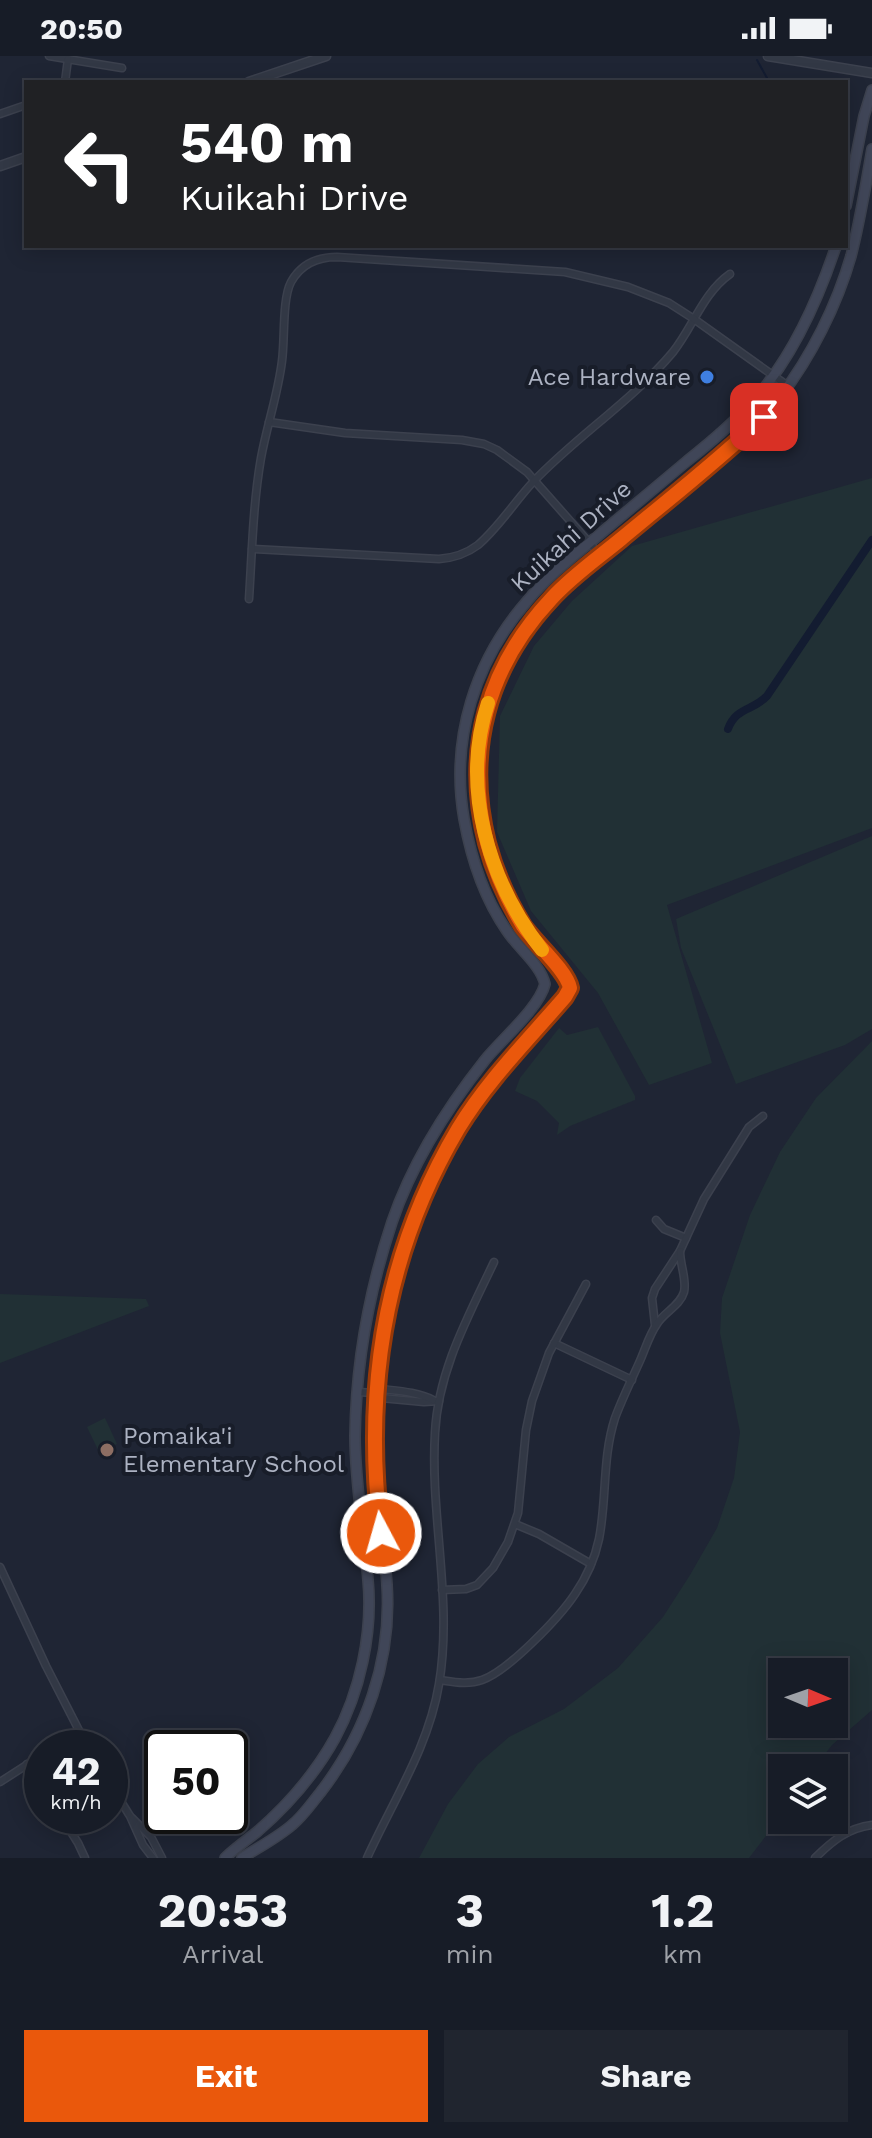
<!DOCTYPE html>
<style>
body{margin:0;font-family:"Work Sans",sans-serif;background:#20252f;color:#f1f3f6;height:100vh;display:flex;flex-direction:column;font-size:30px;white-space:nowrap}
*{box-sizing:border-box;margin:0}
p{font-size:26px;color:#9ea1a7}
.icon{flex:none;width:44px;height:44px;fill:none;stroke:currentColor;stroke-width:2;stroke-linecap:round;stroke-linejoin:round}
.map{position:relative;height:1802px;overflow:hidden}
.sheet{display:flex;flex-direction:column;background:#171c27;flex:1}
.sheet>*{flex:none}
.banner{position:absolute;left:24px;top:24px;width:824px;height:168px;border-radius:0px;box-shadow:0 4px 20px #0003,0 0 0 2px #363a44;background:#202124;color:#fff;overflow:hidden}
.needle{width:52px;rotate:92deg}
.controls{position:absolute;left:768px;top:1602px;display:grid;gap:16px}
.controls a{display:grid;place-items:center;width:80px;height:80px;border-radius:0px;background:#171c27;box-shadow:0 4px 20px #0003,0 0 0 2px #363a44;font-size:40px}
.speed{position:absolute;left:24px;top:1674px;display:flex;gap:16px;font-size:40px;font-weight:700;text-align:center}
.speed>*{display:grid;place-content:center;width:104px;height:104px;border-radius:50%;background:#171c27;box-shadow:0 4px 20px #0003,0 0 0 2px #363a44;line-height:1}
.speed small{font-size:20px;font-weight:400}
.speed .limit{border:4px solid #111;border-radius:12px;background:#fff;color:#111}
.pin{position:absolute;display:grid;place-items:center;width:68px;height:68px;color:#fff;margin:-34px;border-radius:16px;box-shadow:0 4px 12px #0006}
.me{position:absolute;width:88px;margin:-44px;rotate:354deg;stroke-linejoin:round;filter:drop-shadow(0 0 6px #0008)}
.turn{display:flex;align-items:center;gap:28px;height:168px;padding:0 24px;font-size:36px}
.turn .icon{width:104px;height:104px;stroke-width:2.5}
.turn b{display:block;font-size:56px;line-height:68px}
.eta{display:flex;justify-content:space-evenly;align-items:center;height:136px;text-align:center}
.eta b{font-size:48px;font-weight:700;line-height:56px}
.primary-button{display:flex;gap:16px;margin-top:auto;padding:16px 24px}
.primary-button a{flex:1;height:92px;border-radius:0px;background:#ea580c;color:#fff;font-size:32px;font-weight:700;line-height:92px;text-align:center}
.primary-button a+a{background:#20252f;color:#f1f3f6}
.status{display:flex;justify-content:space-between;align-items:center;height:56px;padding:0 40px;background:#171c27;direction:ltr}
.status svg{height:22px;fill:currentColor}
.map>svg:first-child{display:block}
.green{fill:#213035;fill-rule:evenodd}
.lines{fill:none;stroke-linecap:round;stroke-linejoin:round}
.stream{stroke:#131c31;stroke-width:2}
.canal{stroke:#131c31;stroke-width:8}
.minor-casing{stroke:#3c414e;stroke-width:9}
.tertiary-casing{stroke:#3c414e;stroke-width:11}
.secondary-casing{stroke:#3c414e;stroke-width:12}
.minor{stroke:#323845;stroke-width:6}
.tertiary{stroke:#323845;stroke-width:8}
.secondary{stroke:#404658;stroke-width:9}
.route-casing{stroke:#983908;stroke-width:20}
.route{stroke:#ea580c;stroke-width:14}
.slow{stroke:#f59e0b;stroke-width:14}
.shop-dot{fill:#3f7fe0;stroke:#181d29;stroke-width:3}
.education-dot{fill:#8d6e63;stroke:#181d29;stroke-width:3}
.labels{text-anchor:middle;dominant-baseline:central;stroke-width:8;stroke-linejoin:round;paint-order:stroke}
.poi-label{font-size:24px;fill:#acb2c2;stroke:#181d29;text-anchor:end}
.street-label{font-size:24px;fill:#acb2c2;stroke:#181d29}
</style>
<div class="status"><b>20:50</b><svg viewBox="0 0 49 12"><path d="M0 12V9h3v3zM5 12V6h3v6zM10 12V3h3v9zM15 12V0h3v12zM26 1h20v11H26zM47 4h2v5h-2z"/></svg></div>
<div class="map">
<svg width="872" height="1802" viewBox="0 0 872 1802">
<rect width="100%" height="100%" fill="#1f2534"/>
<g class="green">
<polygon points="872,422 872,772 667,849 712,1007 649,1029 598,937 531,855 497,776 500,660 534,590 572,545 632,490"/>
<polygon points="872,780 872,973 845,989 736,1028 681,892 676,863"/>
<polygon points="598,971 635,1040 635,1044 570,1070 557,1079 559,1067 537,1045 515,1035 520,1022 559,972 567,979"/>
<path d="M872 985V1654L832 1689 814 1712H782V1759L749 1802H419L448 1748 478 1708 509 1681 564 1653 618 1612 663 1561 690 1519 717 1472 734 1422 740 1376 720 1277 722 1242 750 1159 780 1096 816 1042ZM782 1616H834V1668H782Z"/>
<polygon points="0,1238 146,1243 149,1250 0,1307"/>
<polygon points="105,1362 117,1388 99,1396 87,1371"/>
</g>
<g class="lines">
<polyline class="stream" points="757,4 767,22"/>
<path class="canal" d="M728 673C736 651 753 655 767 640L872 484"/>
<g class="minor-casing">
<g id="minor">
<polyline points="49,0 122,12"/>
<polyline points="65,26 68,3"/>
<polyline points="0,58 26,49"/>
<polyline points="269,366 345,377 462,384 484,388 497,394 527,416 601,500"/>
<path d="M252 493 439 503C453 502 466 498 478 489 500 470 515 445 534 425 578 379 632 345 673 296 693 271 703 237 730 218"/>
<path d="M249 543C252 496 253 448 261 402 267 369 278 338 282 305 285 284 282 243 291 226 301 208 318 201 337 201L565 216 628 231 669 247 694 263 788 330"/>
<polyline points="656,1164 664,1173 686,1182"/>
<polyline points="655,1269 652,1242 655,1233 680,1195 704,1143 749,1071 763,1060"/>
<polyline points="554,1287 632,1324"/>
<polyline points="357,1336 376,1337 381,1342 424,1346 439,1345"/>
<path d="M376 1337 381 1333C398 1335 418 1336 433 1344"/>
<polyline points="515,1468 539,1478 591,1508"/>
<polyline points="0,1511 46,1610 88,1692"/>
<polyline points="442,1534 466,1533 477,1529 493,1512 508,1486 518,1457 526,1374 532,1345 549,1297 586,1228"/>
<path d="M440 1624C454 1626 468 1629 482 1624 508 1615 559 1562 575 1538 586 1522 595 1502 599 1483 607 1443 602 1402 615 1362 622 1343 631 1325 639 1307 645 1294 649 1279 657 1268 664 1256 680 1250 684 1236 687 1224 680 1209 680 1195"/>
<polyline points="53,1692 78,1676"/>
<polyline points="27,1708 42,1731"/>
<polyline points="0,1726 42,1699"/>
<polyline points="110,1728 130,1760 143,1789 153,1802"/>
<polyline points="61,1760 78,1787 85,1802"/>
<polyline points="132,1762 151,1781 162,1802"/>
<path d="M367 1802C393 1745 429 1690 439 1628 453 1545 430 1461 435 1377 438 1315 468 1261 494 1206"/>
<path d="M815 1802C832 1785 848 1772 872 1769"/>
</g>
</g>
<g class="tertiary-casing">
<g id="tertiary">
<polyline points="768,0 872,17"/>
<polyline points="249,26 326,0"/>
<polyline points="0,110 26,101"/>
</g>
</g>
<g class="secondary-casing">
<g id="secondary">
<polyline points="846,150 864,60 872,34"/>
<path d="M225 1802C235 1792 247 1784 258 1775 289 1748 315 1718 335 1682 360 1636 373 1577 368 1524 364 1476 355 1428 355 1380 356 1307 369 1235 392 1166 412 1107 447 1052 485 1004 501 984 539 952 545 928 540 908 518 892 507 875 484 842 471 802 464 763 450 683 475 604 528 544 547 521 571 502 594 483 625 457 656 431 687 405 711 386 734 367 754 344 793 301 818 244 836 190"/>
<path d="M242 1802C259 1791 277 1782 292 1769 303 1760 311 1748 320 1737 366 1678 392 1604 387 1529 384 1480 373 1433 374 1384 374 1342 379 1299 386 1258 402 1172 443 1087 497 1019 519 992 542 967 565 941L570 932C567 914 538 890 527 875 497 835 481 782 478 733 474 661 503 593 553 541 571 522 593 507 613 490 645 463 678 435 710 408 735 387 760 366 780 341 811 301 837 249 851 200 860 165 866 129 872 93"/>
</g>
</g>
<use href="#minor" class="minor"/>
<use href="#tertiary" class="tertiary"/>
<use href="#secondary" class="secondary"/>
</g>
<g class="lines">
<g class="route-casing">
<path id="route" d="M381 1477C363 1334 384 1198 458 1073 487 1025 528 984 565 941L570 932C567 915 535 887 523 870 507 844 495 817 487 787 464 695 487 611 552 542 572 520 598 502 621 483 669 443 719 404 764 361"/>
</g>
<use href="#route" class="route"/>
<path class="slow" d="M488 647C460 732 489 826 542 894"/>
</g>
<circle class="shop-dot" cx="707" cy="321" r="8"/>
<circle class="education-dot" cx="107" cy="1394" r="8"/>
<g class="labels">
<g class="poi-label">
<text x="691" y="321">Ace Hardware</text>
<text x="123" y="1380" text-anchor="start">Pomaika'i<tspan x="123" dy="28">Elementary School</tspan></text>
</g>
<g class="street-label">
<text transform="translate(571 480) rotate(-42)">Kuikahi Drive</text>
</g>
</g>
</svg>
<div class="controls">
<a><svg class="needle" viewBox="-14 -14 28 28"><path d="M0-13l5 13h-10z" fill="#e53935"/><path d="M0 13l5-13h-10z" fill="#9ea1a7"/></svg></a>
<a><svg class="icon" aria-label="layers" viewBox="0 0 24 24"><path d="M12 4l9 5-9 5-9-5zM3 14l9 5 9-5"/></svg></a>
</div>
<div class="speed"><div>42<small>km/h</small></div><div class="limit">50</div></div>
<div class="pin" style="left:764px;top:361px;background:#d93025"><svg class="icon" aria-label="arrive" viewBox="0 0 24 24"><path d="M6 21V4h12l-3 4 3 4H6"/></svg></div>
<svg class="me" style="left:381px;top:1477px" viewBox="-20 -20 40 40"><circle r="17" fill="#ea580c" stroke="#fff" stroke-width="3"/><path d="M0-11L8 9 0 5-8 9z" fill="#fff"/></svg>
<div class="banner">
<div class="turn"><svg class="icon" aria-label="left" viewBox="0 0 24 24"><path d="M17 20v-9H6M10 6l-5 5 5 5"/></svg><div><b>540 m</b>Kuikahi Drive</div></div>
</div>
</div>
<section class="sheet">
<div class="eta">
<div><b>20:53</b><p>Arrival</p></div>
<div><b>3</b><p>min</p></div>
<div><b>1.2</b><p>km</p></div>
</div>
<div class="primary-button"><a>Exit</a><a>Share</a></div>
</section>
